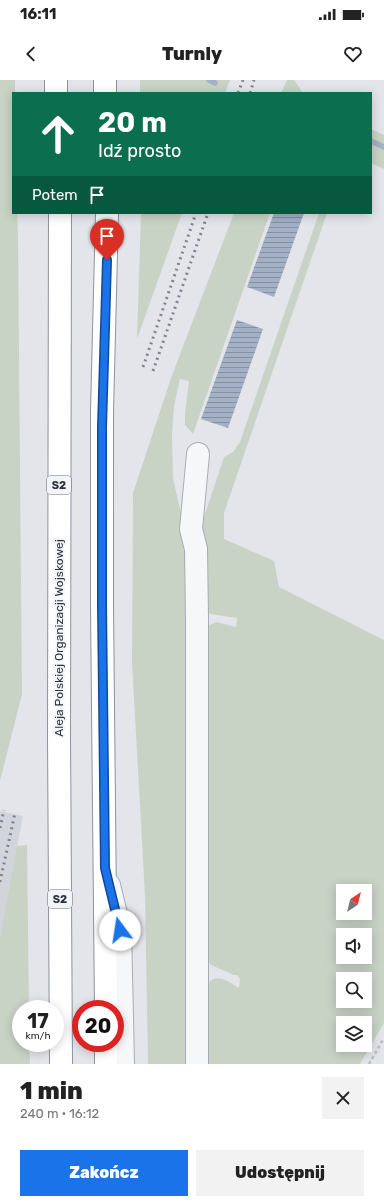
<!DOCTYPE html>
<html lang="pl">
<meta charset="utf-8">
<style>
body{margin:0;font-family:Rubik,sans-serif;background:#f2f2f2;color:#222;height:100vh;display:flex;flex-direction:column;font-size:15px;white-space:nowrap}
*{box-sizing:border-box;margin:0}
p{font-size:13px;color:#767676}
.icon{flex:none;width:22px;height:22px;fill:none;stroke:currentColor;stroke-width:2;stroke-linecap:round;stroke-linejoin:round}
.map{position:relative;height:984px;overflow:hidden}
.panel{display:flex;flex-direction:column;background:#fff;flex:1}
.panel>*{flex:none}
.top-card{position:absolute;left:12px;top:12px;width:360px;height:122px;border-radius:0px;box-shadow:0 2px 10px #0003;background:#0b6e4f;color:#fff;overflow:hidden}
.needle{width:26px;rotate:35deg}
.controls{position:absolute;left:336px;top:804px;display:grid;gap:8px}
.controls a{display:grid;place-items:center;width:36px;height:36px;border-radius:0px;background:#fff;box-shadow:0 2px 10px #0003;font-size:20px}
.speed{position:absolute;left:12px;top:920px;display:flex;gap:8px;font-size:20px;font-weight:700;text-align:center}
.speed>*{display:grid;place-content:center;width:52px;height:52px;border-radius:50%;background:#fff;box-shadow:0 2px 10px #0003;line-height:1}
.speed small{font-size:10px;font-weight:400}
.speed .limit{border:6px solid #d22;background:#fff;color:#111}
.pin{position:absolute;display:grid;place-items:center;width:34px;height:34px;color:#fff;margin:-41px -17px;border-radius:50% 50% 50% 0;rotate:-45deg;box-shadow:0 0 4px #0007}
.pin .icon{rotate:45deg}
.me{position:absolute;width:44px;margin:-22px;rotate:346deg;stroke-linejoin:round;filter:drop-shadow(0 0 3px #0008)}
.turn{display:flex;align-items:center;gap:14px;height:84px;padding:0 20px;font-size:18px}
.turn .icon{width:52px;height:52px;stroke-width:2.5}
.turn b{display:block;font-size:28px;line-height:34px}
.then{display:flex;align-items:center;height:38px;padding:0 20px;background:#0003;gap:8px;font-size:15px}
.round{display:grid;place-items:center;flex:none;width:42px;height:42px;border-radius:0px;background:#f2f2f2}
.head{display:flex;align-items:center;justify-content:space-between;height:68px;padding:0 20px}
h1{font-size:24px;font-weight:800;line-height:30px}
.primary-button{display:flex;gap:8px;margin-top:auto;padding:8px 20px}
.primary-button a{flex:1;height:46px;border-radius:0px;background:#1a73e8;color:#fff;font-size:16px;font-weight:800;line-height:46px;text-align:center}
.primary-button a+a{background:#f2f2f2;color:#222}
.status{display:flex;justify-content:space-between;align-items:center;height:28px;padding:0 20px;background:#fff;direction:ltr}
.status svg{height:11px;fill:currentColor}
header{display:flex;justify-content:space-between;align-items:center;height:52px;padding:0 20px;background:#fff;font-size:18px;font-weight:800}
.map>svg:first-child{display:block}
.built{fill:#d2d4dc}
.grass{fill:#c8d3c6;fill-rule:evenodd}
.water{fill:url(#water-rules)}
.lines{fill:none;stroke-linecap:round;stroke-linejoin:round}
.stream{stroke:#a3b0c5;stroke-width:5.5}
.minor-casing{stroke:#a9acb4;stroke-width:24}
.highway-casing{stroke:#8d929f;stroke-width:24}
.path{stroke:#babcc2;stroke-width:2.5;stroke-dasharray:3 3;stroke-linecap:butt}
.minor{stroke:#f6f7f9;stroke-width:22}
.highway{stroke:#fff;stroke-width:22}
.rail{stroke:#7f8492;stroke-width:3;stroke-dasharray:2 4;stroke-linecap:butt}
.route-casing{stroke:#114b97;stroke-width:10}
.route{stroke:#1a73e8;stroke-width:7}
.labels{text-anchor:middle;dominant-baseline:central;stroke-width:3.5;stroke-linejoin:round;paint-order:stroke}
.shield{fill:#f3f4f7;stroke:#686c77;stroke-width:1}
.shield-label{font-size:11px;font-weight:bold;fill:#2d3240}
.street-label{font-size:12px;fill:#2d3240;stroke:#f3f4f7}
</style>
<div class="status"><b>16:11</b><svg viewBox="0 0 49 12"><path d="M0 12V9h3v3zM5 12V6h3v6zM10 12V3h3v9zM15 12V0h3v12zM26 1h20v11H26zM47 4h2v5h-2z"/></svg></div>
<header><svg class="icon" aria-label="back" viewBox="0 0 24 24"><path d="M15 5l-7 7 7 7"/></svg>Turnly<svg class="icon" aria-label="heart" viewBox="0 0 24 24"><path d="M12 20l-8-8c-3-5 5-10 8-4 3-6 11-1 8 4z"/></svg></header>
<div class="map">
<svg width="384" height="984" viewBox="0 0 384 984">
<defs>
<pattern id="water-rules" width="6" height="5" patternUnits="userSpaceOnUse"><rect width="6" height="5" fill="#a3b0c5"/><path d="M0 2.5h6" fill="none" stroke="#8590a1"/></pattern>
</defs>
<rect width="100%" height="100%" fill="#e4e5ea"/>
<polygon class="built" points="0,731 23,736 0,856"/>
<g class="grass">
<polygon points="0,0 15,0 15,13 13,13 13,133 17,133 18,157 22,614 0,701"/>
<polygon points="140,0 230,0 225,13 140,13"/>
<polygon points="287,0 294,0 303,13 281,13"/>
<polygon points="371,49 384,55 384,89 371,83"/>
<polygon points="141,133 182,133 137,259"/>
<polygon points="234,133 270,133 193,354 185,345 185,333 189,301 180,299 174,326 172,354 173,398 191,478 189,984 148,984 145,815 132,582 133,413 171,298"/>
<path d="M319 133H327L224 433V459L274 481 279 507 384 560V943L360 984H204V909C214 891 225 899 239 908L240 899 237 895H234L211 885 204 874 205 552 208 546 216 542 236 547 237 538 211 534 205 532 199 452 224 377 233 372 240 362ZM343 811H365V833H343ZM343 855H365V877H343ZM343 899H365V921H343ZM343 943H365V965H343Z"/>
<polygon points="27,765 29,929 21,929 21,963 29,963 30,984 0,984 0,856 17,766"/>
</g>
<g class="water">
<polygon points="274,133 304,133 274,217 247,207"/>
<polygon points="237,240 263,249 228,348 201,339"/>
</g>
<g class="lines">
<g class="stream">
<polyline points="209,0 215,3"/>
<polyline points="371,61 384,67"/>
</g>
<g class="minor-casing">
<g id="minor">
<polyline points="109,805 120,850 123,984"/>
<polyline points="197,984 197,538 196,469 191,449 198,374"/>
</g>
</g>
<g class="highway-casing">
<g id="highway">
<polyline points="56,0 56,13"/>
<polyline points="105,0 105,13"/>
<polyline points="60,133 59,654 61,984"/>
<polyline points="106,929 102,525 102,332 107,133"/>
<polyline points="106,963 106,984"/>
</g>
</g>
<polyline class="path" points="369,984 384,958"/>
<use href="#minor" class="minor"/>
<use href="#highway" class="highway"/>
<g class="rail">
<polyline points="238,13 243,0"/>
<polyline points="250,13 254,0"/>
<polyline points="143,287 196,133"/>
<polyline points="153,291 208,133"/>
<polyline points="0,748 4,730"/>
<polyline points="0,802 15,733"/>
</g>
</g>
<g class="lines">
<g class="route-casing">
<polyline id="route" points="107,180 102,347 102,525 105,788 120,850"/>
</g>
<use href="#route" class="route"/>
</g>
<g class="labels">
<g class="shield">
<rect x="47" y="396" width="24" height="18" rx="3"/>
<rect x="48" y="810" width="24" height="18" rx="3"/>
</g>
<g class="shield-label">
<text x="59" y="405">S2</text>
<text x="60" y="819">S2</text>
</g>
<g class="street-label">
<text transform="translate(59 558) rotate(-90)">Aleja Polskiej Organizacji Wojskowej</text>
</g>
</g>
</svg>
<div class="controls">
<a><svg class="needle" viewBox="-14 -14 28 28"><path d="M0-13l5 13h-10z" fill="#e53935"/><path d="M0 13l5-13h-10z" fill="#767676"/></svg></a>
<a><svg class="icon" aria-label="sound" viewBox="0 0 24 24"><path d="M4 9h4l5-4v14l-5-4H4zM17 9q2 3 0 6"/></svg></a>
<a><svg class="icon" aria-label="search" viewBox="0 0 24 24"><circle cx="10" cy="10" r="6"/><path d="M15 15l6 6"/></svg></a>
<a><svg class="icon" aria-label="layers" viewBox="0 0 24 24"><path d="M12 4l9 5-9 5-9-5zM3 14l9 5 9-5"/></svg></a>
</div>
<div class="speed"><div>17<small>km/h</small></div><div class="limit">20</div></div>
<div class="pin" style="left:107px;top:180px;background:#d93025"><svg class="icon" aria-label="arrive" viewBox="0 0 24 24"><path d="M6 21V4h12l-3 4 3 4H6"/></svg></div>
<svg class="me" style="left:120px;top:850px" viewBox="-20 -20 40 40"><circle r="19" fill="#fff"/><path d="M0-13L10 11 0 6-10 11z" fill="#1a73e8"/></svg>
<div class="top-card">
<div class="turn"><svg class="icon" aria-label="ahead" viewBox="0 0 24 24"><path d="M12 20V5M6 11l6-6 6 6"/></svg><div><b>20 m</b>Idź prosto</div></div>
<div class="then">Potem<svg class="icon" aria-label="arrive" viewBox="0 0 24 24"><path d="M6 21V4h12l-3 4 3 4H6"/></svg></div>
</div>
</div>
<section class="panel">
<div class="head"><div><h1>1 min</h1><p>240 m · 16:12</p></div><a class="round"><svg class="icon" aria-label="close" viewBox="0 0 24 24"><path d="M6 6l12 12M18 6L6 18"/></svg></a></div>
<div class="primary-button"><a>Zakończ</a><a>Udostępnij</a></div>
</section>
